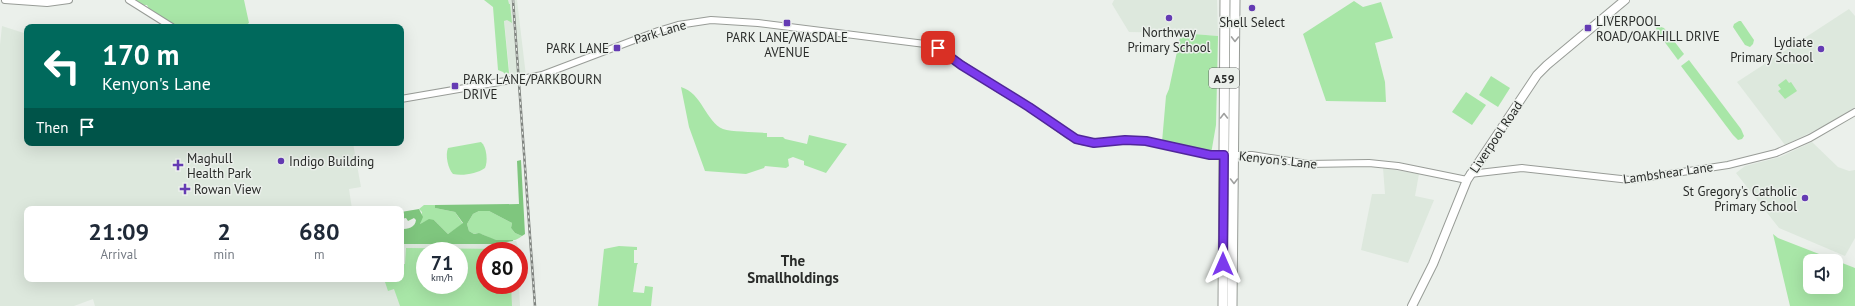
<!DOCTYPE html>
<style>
body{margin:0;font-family:"PT Sans",sans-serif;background:#f6f6f7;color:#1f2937;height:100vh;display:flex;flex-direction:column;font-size:15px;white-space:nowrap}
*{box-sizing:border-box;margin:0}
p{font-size:13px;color:#747a83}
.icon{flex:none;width:22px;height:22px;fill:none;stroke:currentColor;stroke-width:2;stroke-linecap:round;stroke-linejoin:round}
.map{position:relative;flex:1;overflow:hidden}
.details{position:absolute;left:24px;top:206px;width:380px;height:76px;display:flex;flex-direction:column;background:#fff;border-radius:8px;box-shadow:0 4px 16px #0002}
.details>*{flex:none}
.banner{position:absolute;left:24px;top:24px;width:380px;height:122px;border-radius:8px;box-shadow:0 4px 16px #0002;background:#00695c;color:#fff;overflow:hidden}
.tools{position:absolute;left:1803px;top:254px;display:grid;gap:8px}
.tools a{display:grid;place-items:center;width:40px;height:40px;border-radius:8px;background:#fff;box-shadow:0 4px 16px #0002;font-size:20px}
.speed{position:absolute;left:416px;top:242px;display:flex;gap:8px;font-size:20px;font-weight:700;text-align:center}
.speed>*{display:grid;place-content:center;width:52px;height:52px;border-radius:50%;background:#fff;box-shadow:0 4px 16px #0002;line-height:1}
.speed small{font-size:10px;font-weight:400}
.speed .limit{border:6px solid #d22;background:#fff;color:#111}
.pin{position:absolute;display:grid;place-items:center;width:34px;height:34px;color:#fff;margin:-17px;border-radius:8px;box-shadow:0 2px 6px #0006}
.me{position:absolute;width:44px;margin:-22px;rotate:0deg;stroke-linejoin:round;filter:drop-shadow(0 0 3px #0008)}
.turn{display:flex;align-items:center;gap:14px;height:84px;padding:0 12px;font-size:18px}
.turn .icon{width:52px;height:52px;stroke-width:2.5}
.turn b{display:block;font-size:28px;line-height:34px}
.then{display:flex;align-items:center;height:38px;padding:0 12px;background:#0003;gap:8px;font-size:15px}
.eta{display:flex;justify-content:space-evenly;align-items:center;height:68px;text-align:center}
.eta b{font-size:24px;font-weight:600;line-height:28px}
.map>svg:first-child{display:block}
.built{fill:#dde8dd;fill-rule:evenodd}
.green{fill:#a8e6a7;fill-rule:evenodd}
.forest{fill:#7fc67e}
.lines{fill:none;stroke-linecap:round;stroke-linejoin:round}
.minor-casing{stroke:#989c97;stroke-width:8}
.major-casing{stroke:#989c97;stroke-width:10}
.highway-casing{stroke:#989c97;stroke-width:11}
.minor{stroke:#fff;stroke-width:6}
.major{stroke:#fff;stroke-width:8}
.highway{stroke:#fff;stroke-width:9}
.rail-casing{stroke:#7f837f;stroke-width:2.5}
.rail{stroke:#ebf0eb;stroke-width:1;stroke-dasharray:3;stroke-linecap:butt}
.minor-bridge-casing{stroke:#989c97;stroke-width:8;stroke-linecap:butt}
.minor-bridge{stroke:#fff;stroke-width:6}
.oneway{stroke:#9fa09f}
.route-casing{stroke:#51269a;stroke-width:10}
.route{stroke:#7c3aed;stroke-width:7}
.poi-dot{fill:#643bb3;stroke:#ebf0eb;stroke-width:1.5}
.labels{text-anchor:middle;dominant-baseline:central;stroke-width:3;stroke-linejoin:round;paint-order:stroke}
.shield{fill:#ebf0eb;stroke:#636663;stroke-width:1}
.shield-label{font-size:12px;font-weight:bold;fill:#292b29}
.poi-label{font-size:13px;fill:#292b29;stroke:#ebf0eb;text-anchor:start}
.street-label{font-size:13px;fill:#292b29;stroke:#ebf0eb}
.quarter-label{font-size:15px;font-weight:bold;fill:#292b29;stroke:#ebf0eb}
</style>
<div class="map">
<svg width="1855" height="306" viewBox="0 0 1855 306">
<rect width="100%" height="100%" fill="#ebf0eb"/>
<g class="built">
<polygon points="502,0 517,0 526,76 510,77"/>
<polygon points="1114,0 1217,0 1218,36 1181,33 1129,32 1112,4"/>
<polygon points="1849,9 1855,16 1855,107 1824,126 1785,145 1737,82"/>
<path d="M2 26 27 34V143H353L361 187 349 189 352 209H27V279H401V240L516 241 520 252 519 260V251H485V285H519L520 306H95L93 299 74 306H0V45ZM425 251H459V285H425Z"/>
<polygon points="1812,142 1838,167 1849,171 1855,170 1855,238 1845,256 1779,228 1736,173 1745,166 1780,157"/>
<polygon points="1383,168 1419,174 1415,196 1434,200 1408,263 1361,250 1372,194 1385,194"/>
</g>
<g class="green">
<polygon points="135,0 244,0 249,23 243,27 178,27 149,9 147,5 143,5"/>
<polygon points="484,0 508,0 509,4 510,4 512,23 507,20 504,21 509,73 506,75 503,72 498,70 493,7"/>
<polygon points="1354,1 1363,7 1381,2 1393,38 1375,43 1385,82 1386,102 1326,101 1303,34"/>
<polygon points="1739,21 1741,21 1754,40 1753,44 1750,47 1745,45 1733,27 1734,24"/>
<polygon points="1658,26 1664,28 1684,54 1678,60 1658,33 1656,28"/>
<polygon points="1181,33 1218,36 1216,125 1211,154 1162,142 1166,96 1169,89"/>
<polygon points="1689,60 1741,129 1744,136 1742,139 1738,140 1733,135 1681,66"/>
<polygon points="1491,76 1510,88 1498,107 1479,95"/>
<polygon points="1786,79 1789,83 1791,82 1797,91 1785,99 1778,91 1781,89 1778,85"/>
<path d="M681 87C702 93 706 122 723 129 732 132 756 132 767 133V137H783L785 139 807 144 809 135 847 144 826 173 804 165V161L793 157 788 159 789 166 786 168 765 166 764 168 746 174 705 171 689 127Z"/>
<polygon points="1466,92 1486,105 1472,125 1452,112"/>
<path d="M481 142C487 147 488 162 485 168 477 174 462 176 453 174 448 169 445 155 448 148Z"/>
<polygon points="424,205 435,205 435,208 455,212 463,224 448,234 434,220 426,221 420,224 422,212 419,209"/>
<path d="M479 211H489L510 222 512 223 511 228 515 233 522 236C516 242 503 242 495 240 487 238 482 232 474 234L469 231 467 224 473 214Z"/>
<path d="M1773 234 1778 238 1855 268V306H1790ZM1810 261H1836V287H1810Z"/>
<polygon points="619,246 637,247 637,250 634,250 634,263 638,263 637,265 633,292 644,293 645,286 653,287 651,306 598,306 604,249"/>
<path d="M406 248 505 249 507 251H485V285H511L512 306H400L394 289 388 291 384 279H401V264H405ZM425 251H459V285H425Z"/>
</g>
<path class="forest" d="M521 160 525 234 522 236 515 233 511 228 512 223 510 222 489 211H479L473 214 467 224 469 231 474 234 479 233 496 240H513V241L494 244H401V229C408 229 415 228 416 220L414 218 408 221 406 218 401 219V212L419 209 423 217 420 224 429 219 434 220 448 234 463 223 455 212 435 208V205L519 204 517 161Z"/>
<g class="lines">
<g class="minor-casing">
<g id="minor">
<polyline points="5,0 47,3 69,0"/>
<polyline points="129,0 172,27"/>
<polyline points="527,78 542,75 658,31 678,25 711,20 758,23 933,45 997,88 1029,107 1068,135 1081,141 1094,143 1125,140 1146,141 1211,155 1252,155 1308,164 1369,163 1398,166 1467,180"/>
<polyline points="401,99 511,80"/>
<polyline points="1470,174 1522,168 1630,180 1728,165 1776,153 1810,138 1855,112"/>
</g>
</g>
<g class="major-casing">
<polyline id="major" points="1412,306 1433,264 1467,180 1537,75 1547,65 1625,0"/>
</g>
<g class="highway-casing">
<g id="highway">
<polyline points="1223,306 1225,0"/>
<polyline points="1232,306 1235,0"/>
</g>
</g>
<use href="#minor" class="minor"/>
<use href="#major" class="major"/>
<use href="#highway" class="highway"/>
<g class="rail-casing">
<polyline id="rail" points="513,0 535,306"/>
</g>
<use href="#rail" class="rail"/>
<g class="minor-bridge-casing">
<polyline id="minor-bridge" points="511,80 527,78"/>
</g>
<use href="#minor-bridge" class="minor-bridge"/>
</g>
<defs><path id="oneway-chevron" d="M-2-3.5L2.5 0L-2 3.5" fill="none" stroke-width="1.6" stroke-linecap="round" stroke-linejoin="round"/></defs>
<g class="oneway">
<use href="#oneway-chevron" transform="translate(1235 39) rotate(91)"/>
<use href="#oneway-chevron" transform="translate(1224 116) rotate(-90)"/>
<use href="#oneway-chevron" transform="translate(1234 181) rotate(90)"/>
</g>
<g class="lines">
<g class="route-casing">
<polyline id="route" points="938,48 961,65 1029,107 1076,139 1094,143 1125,140 1146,141 1210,155 1224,155 1223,264"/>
</g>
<use href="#route" class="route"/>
</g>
<g class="poi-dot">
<circle cx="1252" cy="8" r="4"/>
<circle cx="1169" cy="18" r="4"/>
<rect x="783" y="19" width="8" height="8" rx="2"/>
<rect x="1584" y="24" width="8" height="8" rx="2"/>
<rect x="613" y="44" width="8" height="8" rx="2"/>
<circle cx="1821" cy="49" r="4"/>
<rect x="451" y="82" width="8" height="8" rx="2"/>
<circle cx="281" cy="161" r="4"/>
<path d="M176 159h4v4h4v4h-4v4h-4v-4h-4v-4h4z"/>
<path d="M183 183h4v4h4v4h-4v4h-4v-4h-4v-4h4z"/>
<circle cx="1805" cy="198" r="4"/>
</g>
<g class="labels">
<rect class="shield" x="1209" y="68" width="30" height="20" rx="3"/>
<g class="shield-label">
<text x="1224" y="78">A59</text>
</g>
<g class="poi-label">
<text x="1596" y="21">LIVERPOOL<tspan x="1596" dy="15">ROAD/OAKHILL DRIVE</tspan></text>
<text x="1252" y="22" text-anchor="middle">Shell Select</text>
<text x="1169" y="32" text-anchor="middle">Northway<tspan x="1169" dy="15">Primary School</tspan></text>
<text x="787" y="37" text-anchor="middle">PARK LANE/WASDALE<tspan x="787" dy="15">AVENUE</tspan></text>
<text x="1813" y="42" text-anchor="end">Lydiate<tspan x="1813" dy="15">Primary School</tspan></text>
<text x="609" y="48" text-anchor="end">PARK LANE</text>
<text x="463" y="79">PARK LANE/PARKBOURN<tspan x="463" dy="15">DRIVE</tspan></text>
<text x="187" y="158">Maghull<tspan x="187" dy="15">Health Park</tspan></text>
<text x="289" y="161">Indigo Building</text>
<text x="194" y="189">Rowan View</text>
<text x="1797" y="191" text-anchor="end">St Gregory's Catholic<tspan x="1797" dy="15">Primary School</tspan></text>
</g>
<g class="street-label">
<text transform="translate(660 32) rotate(-17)">Park Lane</text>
<text transform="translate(1496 137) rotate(-56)">Liverpool Road</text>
<text transform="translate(1278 160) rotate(6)">Kenyon's Lane</text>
<text transform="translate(1668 173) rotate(-8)">Lambshear Lane</text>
</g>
<g class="quarter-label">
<text x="793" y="260">The<tspan x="793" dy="17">Smallholdings</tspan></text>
</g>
</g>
</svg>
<div class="tools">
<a><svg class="icon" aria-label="sound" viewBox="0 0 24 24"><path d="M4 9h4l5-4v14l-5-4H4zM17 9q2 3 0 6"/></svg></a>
</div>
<div class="speed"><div>71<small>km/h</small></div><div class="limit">80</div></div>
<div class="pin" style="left:938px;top:48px;background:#d93025"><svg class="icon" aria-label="arrive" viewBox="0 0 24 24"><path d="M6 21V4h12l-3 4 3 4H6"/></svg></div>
<svg class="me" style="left:1223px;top:264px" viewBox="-20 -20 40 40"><path d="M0-17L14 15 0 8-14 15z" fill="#7c3aed" stroke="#fff" stroke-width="4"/></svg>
<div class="banner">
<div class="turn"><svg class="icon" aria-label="left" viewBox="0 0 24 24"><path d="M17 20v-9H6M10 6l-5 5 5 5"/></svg><div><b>170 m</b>Kenyon's Lane</div></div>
<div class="then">Then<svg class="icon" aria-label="arrive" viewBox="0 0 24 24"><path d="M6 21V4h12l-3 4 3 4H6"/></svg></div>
</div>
<section class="details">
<div class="eta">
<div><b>21:09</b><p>Arrival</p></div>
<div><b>2</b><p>min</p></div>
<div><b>680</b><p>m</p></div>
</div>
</section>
</div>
